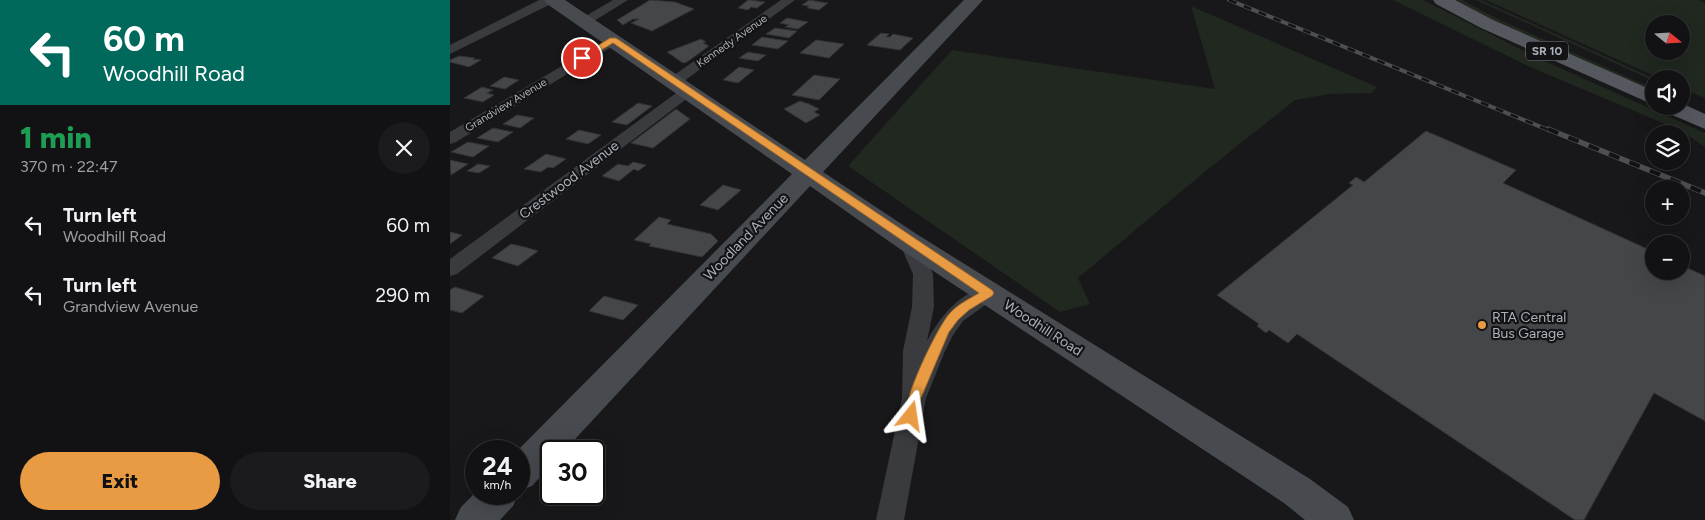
<!DOCTYPE html>
<meta charset="utf-8">
<style>
body{margin:0;font-family:Figtree,sans-serif;background:#1b1b1d;color:#f1f3f6;height:100vh;display:flex;flex-direction:column;font-size:19px;white-space:nowrap}
*{box-sizing:border-box;margin:0}
p{font-size:16px;color:#9c9ea0}
.icon{flex:none;width:28px;height:28px;fill:none;stroke:currentColor;stroke-width:2;stroke-linecap:round;stroke-linejoin:round}
.map{position:relative;flex:1;overflow:hidden}
.details{display:flex;flex-direction:column;background:#121214;width:450px}
.details>*{flex:none}
.guide{background:#00695c;color:#fff;overflow:hidden}
.needle{width:32px;rotate:108deg}
.tools{position:absolute;left:1195px;top:15px;display:grid;gap:10px}
.tools a{display:grid;place-items:center;width:45px;height:45px;border-radius:50%;background:#121214;box-shadow:0 5px 20px #0002,0 0 0 1px #313234;font-size:25px}
.speed{position:absolute;left:15px;top:440px;display:flex;gap:10px;font-size:25px;font-weight:700;text-align:center}
.speed>*{display:grid;place-content:center;width:65px;height:65px;border-radius:50%;background:#121214;box-shadow:0 5px 20px #0002,0 0 0 1px #313234;line-height:1}
.speed small{font-size:12px;font-weight:400}
.speed .limit{border:2px solid #111;border-radius:8px;background:#fff;color:#111}
.pin{position:absolute;display:grid;place-items:center;width:42px;height:42px;color:#fff;margin:-21px;border:2px solid #fff;border-radius:50%;box-shadow:0 1px 5px #0007}
.me{position:absolute;width:55px;margin:-28px;rotate:15deg;stroke-linejoin:round;filter:drop-shadow(0 0 4px #0008)}
.turn{display:flex;align-items:center;gap:18px;height:105px;padding:0 20px;font-size:22px}
.turn .icon{width:65px;height:65px;stroke-width:2.5}
.turn b{display:block;font-size:35px;line-height:42px}
.round{display:grid;place-items:center;flex:none;width:52px;height:52px;border-radius:26px;background:#1b1b1d}
.head{display:flex;align-items:center;justify-content:space-between;height:85px;padding:0 20px}
h1{font-size:30px;font-weight:800;line-height:38px;color:#1e9e55}
.button{display:flex;gap:10px;margin-top:auto;padding:10px 20px}
.button a{flex:1;height:58px;border-radius:30px;background:#e89b42;color:#111;font-size:20px;font-weight:800;line-height:58px;text-align:center}
.button a+a{background:#1b1b1d;color:#f1f3f6}
ul{padding:0;list-style:none}
li{display:flex;align-items:center;gap:15px;height:70px;padding:0 20px}
li div{flex:1}
li b{display:block;font-size:19px}
li em{font-style:normal}
main{display:flex;flex:1;min-height:0}
.map>svg:first-child{display:block}
.green{fill:#202820;fill-rule:evenodd}
.building{fill:#45464a;stroke:#323336}
.lines{fill:none;stroke-linecap:round;stroke-linejoin:round}
.street{fill:#393b3f;fill-rule:evenodd}
.secondary{fill:#474a4f;fill-rule:evenodd}
.primary{fill:#55585e;fill-rule:evenodd}
.rail-far1-casing{stroke:#4c4f54;stroke-width:4}
.rail-casing{stroke:#4c4f54;stroke-width:5.5}
.rail-far1{stroke:#131315;stroke-width:2.5;stroke-dasharray:8;stroke-linecap:butt}
.rail{stroke:#131315;stroke-width:4;stroke-dasharray:11;stroke-linecap:butt}
.route{fill:#e89b42;stroke:#97652b}
.poi-dot{fill:#e89b42;stroke:#131315;stroke-width:2}
.labels{text-anchor:middle;dominant-baseline:central;stroke-width:4.5;stroke-linejoin:round;paint-order:stroke}
.far-street-label{font-size:11px;fill:#abb1b9;stroke:#131315}
.shield{fill:#131315;stroke:#7d8288;stroke-width:1}
.shield-label{font-size:12px;font-weight:bold;fill:#abb1b9}
.street-label{font-size:14px;fill:#abb1b9;stroke:#131315}
.poi-label{font-size:14px;fill:#abb1b9;stroke:#131315;text-anchor:start}
</style>
<main>
<section class="details">
<div class="guide">
<div class="turn"><svg class="icon" aria-label="left" viewBox="0 0 24 24"><path d="M17 20v-9H6M10 6l-5 5 5 5"/></svg><div><b>60 m</b>Woodhill Road</div></div>
</div>
<div class="head"><div><h1>1 min</h1><p>370 m · 22:47</p></div><a class="round"><svg class="icon" aria-label="close" viewBox="0 0 24 24"><path d="M6 6l12 12M18 6L6 18"/></svg></a></div>
<ul>
<li><svg class="icon" aria-label="left" viewBox="0 0 24 24"><path d="M17 20v-9H6M10 6l-5 5 5 5"/></svg><div><b>Turn left</b><p>Woodhill Road</p></div><em>60 m</em></li>
<li><svg class="icon" aria-label="left" viewBox="0 0 24 24"><path d="M17 20v-9H6M10 6l-5 5 5 5"/></svg><div><b>Turn left</b><p>Grandview Avenue</p></div><em>290 m</em></li>
</ul>
<div class="button"><a>Exit</a><a>Share</a></div>
</section>
<div class="map">
<svg width="1255" height="520" viewBox="0 0 1255 520">
<rect width="100%" height="100%" fill="#18181a"/>
<g class="green">
<polygon points="943,0 973,0 1090,59 1255,133 1255,147 1229,130 1078,66"/>
<polygon points="998,0 1012,0 1044,17 1204,89 1204,95"/>
<polygon points="1026,0 1031,0 1205,79 1204,81"/>
<path d="M1036 0H1249L1255 3V98L1231 88V79H1211ZM1204 24H1231V51H1204Z"/>
<polygon points="741,6 927,87 922,93 879,94 845,100 757,170 628,278 640,304 610,312 398,166 502,50 765,89"/>
</g>
<g class="building">
<polygon points="200,0 225,2 244,9 202,31 181,23 189,19 183,19 173,25 167,20"/>
<polygon points="298,0 300,0 315,2 307,8 301,7 298,10 288,8"/>
<polygon points="359,0 377,3 378,3 369,10 357,8 359,6 352,5"/>
<polygon points="337,18 358,22 348,29 335,27 339,25 330,23"/>
<polygon points="325,28 347,31 339,38 316,34"/>
<polygon points="431,33 439,34 436,37 440,37 443,34 463,38 450,50 417,45"/>
<polygon points="312,37 338,41 328,49 302,45"/>
<polygon points="251,39 256,42 253,43 259,46 237,62 233,63 217,52"/>
<polygon points="366,40 394,44 379,58 350,53"/>
<polygon points="298,52 316,55 308,61 289,58"/>
<polygon points="9,56 25,58 23,59 31,60 19,67 0,62 0,60"/>
<polygon points="289,67 304,70 288,83 273,80"/>
<polygon points="364,75 390,79 369,100 342,95"/>
<polygon points="54,77 69,80 55,89 40,86"/>
<polygon points="32,87 43,90 37,93 44,95 33,102 14,98"/>
<polygon points="350,101 359,104 369,109 364,112 370,115 356,123 334,109"/>
<polygon points="188,103 202,106 177,125 162,122"/>
<polygon points="226,109 240,119 203,148 181,143"/>
<polygon points="67,115 84,118 70,128 53,124"/>
<polygon points="43,128 63,132 48,142 27,138"/>
<polygon points="129,130 151,135 138,144 116,139"/>
<polygon points="976,131 1066,170 1053,183 1204,252 1204,271 1231,271 1231,265 1255,276 1255,421 1204,393 1134,520 1125,520 847,334 838,343 819,330 816,333 807,326 809,324 767,295 903,185 899,183 906,177 914,182"/>
<polygon points="18,142 39,146 23,157 1,152"/>
<polygon points="96,154 116,159 103,168 98,167 91,172 74,169"/>
<polygon points="0,160 18,164 1,175"/>
<polygon points="183,162 196,165 188,171 184,169 169,181 152,176 168,164 178,166"/>
<polygon points="28,164 40,166 29,173 17,171"/>
<polygon points="273,185 291,190 268,210 250,205"/>
<polygon points="209,217 221,220 217,224 261,234 268,241 252,257 199,246 201,244 184,240"/>
<polygon points="0,232 12,235 0,244"/>
<polygon points="61,244 75,247 88,251 68,266 42,258"/>
<polygon points="5,287 18,291 34,296 12,313 0,310 0,290"/>
<polygon points="154,296 188,305 173,320 139,311"/>
</g>
<g class="lines">
<g class="street">
<polygon points="89,0 105,0 103,3 0,54 0,45"/>
<polygon points="163,0 178,0 139,24 129,24 127,21"/>
<polygon points="331,0 345,0 230,84 220,84 218,81 220,78"/>
<polygon points="163,36 170,40 168,43 6,142 0,144 0,132"/>
<polygon points="238,86 243,88 246,91 243,94 7,274 0,276 0,259 233,88"/>
<path d="M459 235 466 237 483 274 484 307 477 341C491 315 509 294 538 285L545 288 548 293 545 298 513 321 503 335 495 351 476 398 454 520H426L452 398 453 351 462 307 463 274 449 242 452 237Z"/>
</g>
<g class="secondary">
<polygon points="94,0 115,0 355,160 514,0 533,0 373,172 468,235 860,479 898,507 904,520 855,520 834,503 450,249 360,186 114,451 101,451 101,465 82,486 69,491 69,451 67,451 342,174 97,4"/>
<polygon points="26,492 26,494 68,494 63,506 50,520 5,520 11,507"/>
</g>
<g class="primary">
<polygon points="983,0 1005,0 1043,20 1204,91 1204,105 1031,28 986,4"/>
<polygon points="1231,103 1255,114 1255,129 1213,111 1210,106 1231,106"/>
</g>
<g class="rail-far1-casing">
<polyline id="rail-far1" points="779,0 1101,131"/>
</g>
<g class="rail-casing">
<polyline id="rail" points="1098,129 1255,193"/>
</g>
<use href="#rail-far1" class="rail-far1"/>
<use href="#rail" class="rail"/>
</g>
<path class="route" d="M160 38H166L542 290 544 293 542 296 519 310 508 320 499 332 471 398 466 420 461 422 456 420C449 406 488 325 500 313 508 304 519 299 529 293L163 43 135 60 128 58Z"/>
<circle class="poi-dot" cx="1032" cy="325" r="5"/>
<g class="labels">
<g class="far-street-label">
<text transform="translate(282 41) rotate(-35)">Kennedy Avenue</text>
<text transform="translate(56 105) rotate(-31)">Grandview Avenue</text>
</g>
<rect class="shield" x="1076" y="41.5" width="42" height="19" rx="4"/>
<g class="shield-label">
<text x="1097" y="51">SR 10</text>
</g>
<g class="street-label">
<text transform="translate(119 180) rotate(-37)">Crestwood Avenue</text>
<text transform="translate(296 237) rotate(-46)">Woodland Avenue</text>
<text transform="translate(593 328) rotate(33)">Woodhill Road</text>
</g>
<g class="poi-label">
<text x="1042" y="317">RTA Central<tspan x="1042" dy="16">Bus Garage</tspan></text>
</g>
</g>
</svg>
<div class="tools">
<a><svg class="needle" viewBox="-14 -14 28 28"><path d="M0-13l5 13h-10z" fill="#e53935"/><path d="M0 13l5-13h-10z" fill="#9c9ea0"/></svg></a>
<a><svg class="icon" aria-label="sound" viewBox="0 0 24 24"><path d="M4 9h4l5-4v14l-5-4H4zM17 9q2 3 0 6"/></svg></a>
<a><svg class="icon" aria-label="layers" viewBox="0 0 24 24"><path d="M12 4l9 5-9 5-9-5zM3 14l9 5 9-5"/></svg></a>
<a>+</a>
<a>−</a>
</div>
<div class="speed"><div>24<small>km/h</small></div><div class="limit">30</div></div>
<div class="pin" style="left:132px;top:58px;background:#d93025"><svg class="icon" aria-label="arrive" viewBox="0 0 24 24"><path d="M6 21V4h12l-3 4 3 4H6"/></svg></div>
<svg class="me" style="left:461px;top:416px" viewBox="-20 -20 40 40"><path d="M0-17L14 15 0 8-14 15z" fill="#e89b42" stroke="#fff" stroke-width="4"/></svg>
</div>
</main>
